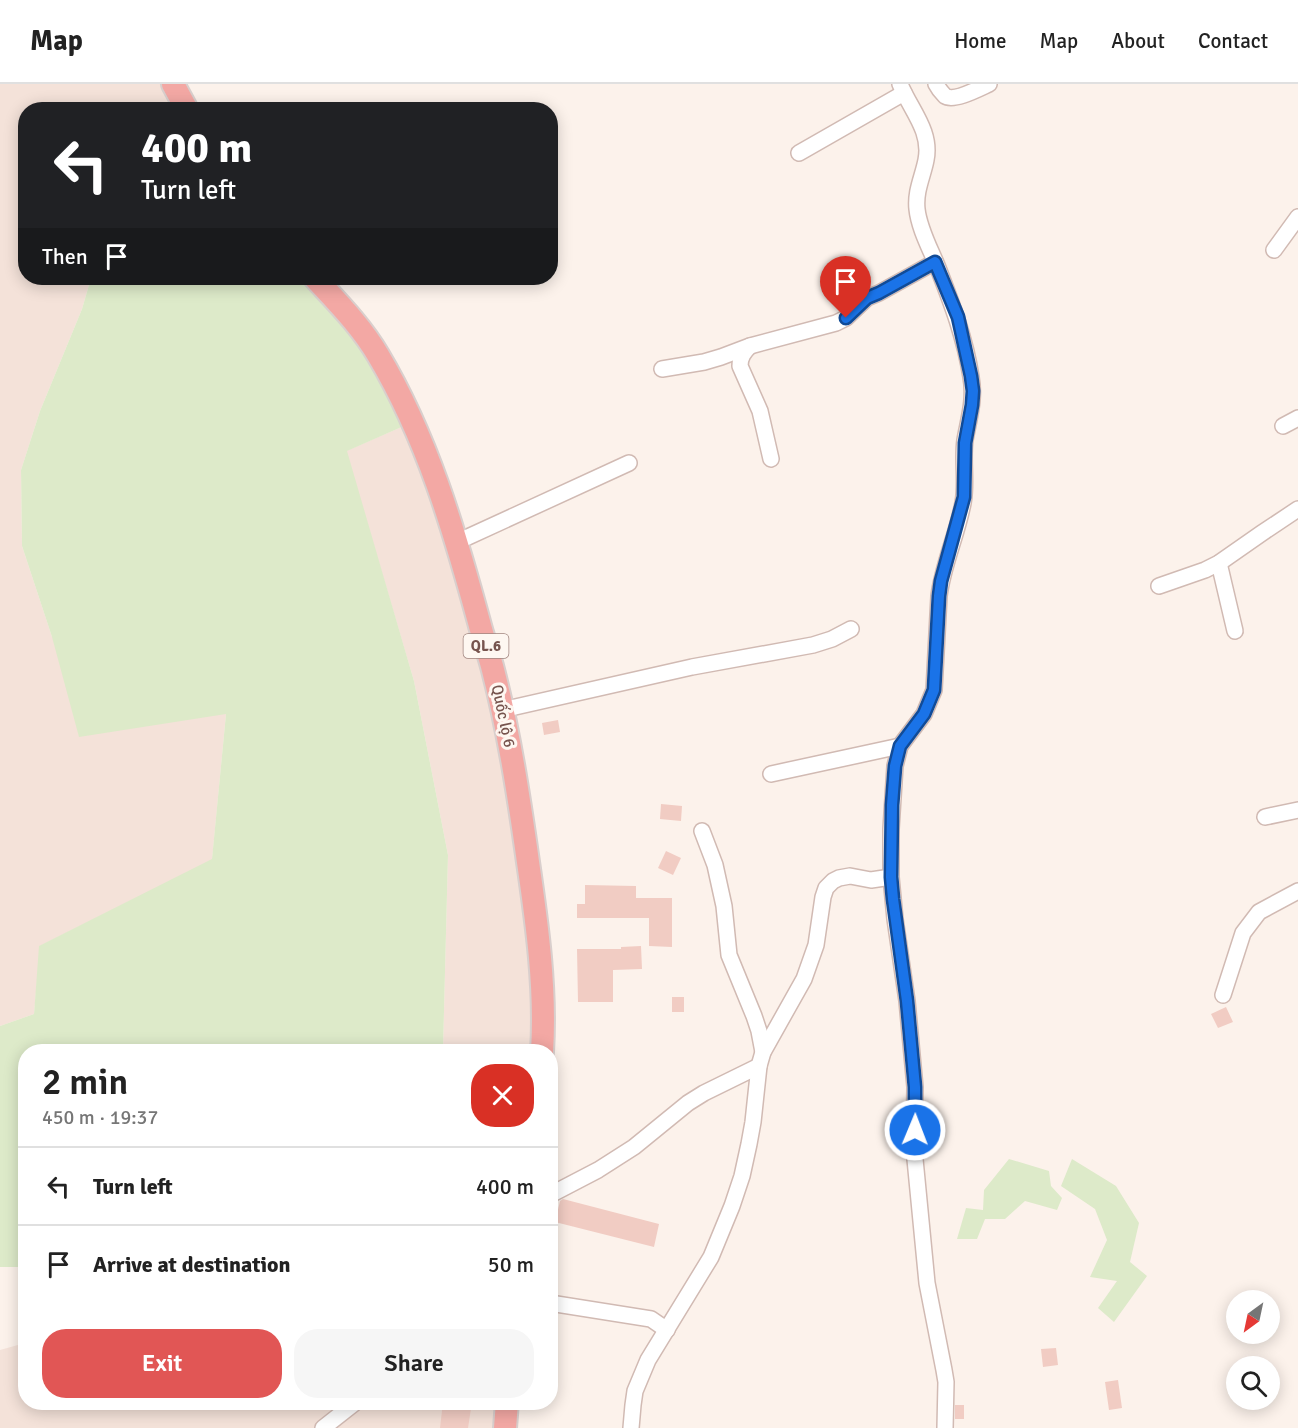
<!DOCTYPE html>
<meta charset="utf-8">
<style>
body{margin:0;font-family:Signika,sans-serif;background:#f6f6f6;color:#222;height:100vh;display:flex;flex-direction:column;font-size:22px;white-space:nowrap}
*{box-sizing:border-box;margin:0}
p{font-size:20px;color:#767676}
.icon{flex:none;width:33px;height:33px;fill:none;stroke:currentColor;stroke-width:2;stroke-linecap:round;stroke-linejoin:round}
.map{position:relative;flex:1;overflow:hidden}
.sheet{position:absolute;left:18px;top:960px;width:540px;height:366px;display:flex;flex-direction:column;background:#fff;border-radius:24px;box-shadow:0 3px 15px #0003}
.sheet>*{flex:none}
.top-card{position:absolute;left:18px;top:18px;width:540px;height:183px;border-radius:24px;box-shadow:0 3px 15px #0003;background:#202124;color:#fff;overflow:hidden}
.needle{width:39px;rotate:213deg}
.buttons{position:absolute;left:1226px;top:1206px;display:grid;gap:12px}
.buttons a{display:grid;place-items:center;width:54px;height:54px;border-radius:50%;background:#fff;box-shadow:0 3px 15px #0003;font-size:30px}
.pin{position:absolute;display:grid;place-items:center;width:51px;height:51px;color:#fff;margin:-62px -26px;border-radius:50% 50% 50% 0;rotate:-45deg;box-shadow:0 0 6px #0007}
.pin .icon{rotate:45deg}
.me{position:absolute;width:66px;margin:-33px;rotate:1deg;stroke-linejoin:round;filter:drop-shadow(0 0 4px #0008)}
.turn{display:flex;align-items:center;gap:21px;height:126px;padding:0 24px;font-size:27px}
.turn .icon{width:78px;height:78px;stroke-width:2.5}
.turn b{display:block;font-size:42px;line-height:51px}
.then{display:flex;align-items:center;height:57px;padding:0 24px;background:#0003;gap:12px;font-size:22px}
.round{display:grid;place-items:center;flex:none;width:63px;height:63px;border-radius:24px;background:#f6f6f6}
.headline{display:flex;align-items:center;justify-content:space-between;height:102px;padding:0 24px}
h1{font-size:36px;font-weight:600;line-height:45px}
.cta{display:flex;gap:12px;margin-top:auto;padding:12px 24px}
.cta a{flex:1;height:69px;border-radius:24px;background:#e15655;color:#fff;font-size:24px;font-weight:600;line-height:69px;text-align:center}
.cta a+a{background:#f6f6f6;color:#222}
ul{padding:0;list-style:none}
li{display:flex;align-items:center;gap:18px;height:78px;padding:0 24px;border-top:2px solid #e0e0e0}
li div{flex:1}
li b{display:block;font-size:22px}
li em{font-style:normal}
header{display:flex;align-items:center;gap:36px;box-sizing:border-box;height:84px;padding:0 30px;background:#fff;border-bottom:2px solid #e0e0e0}
header strong{font-size:28px}
nav{display:flex;gap:33px;margin-inline-start:auto;font-size:21px}
.map>svg:first-child{display:block}
.residential{fill:#f4e2d9}
.green{fill:#ddeac9}
.building{fill:#f1ccc3}
.lines{fill:none;stroke-linecap:round;stroke-linejoin:round}
.minor-casing{stroke:#d1bab3;stroke-width:18}
.highway-casing{stroke:#d9cfcd;stroke-width:26}
.minor{stroke:#fff;stroke-width:15}
.highway{stroke:#f3a8a4;stroke-width:22}
.route-casing{stroke:#114b97;stroke-width:15}
.route{stroke:#1a73e8;stroke-width:10}
.labels{text-anchor:middle;dominant-baseline:central;stroke-width:6;stroke-linejoin:round;paint-order:stroke}
.shield{fill:#fef7f1;stroke:#a0857f;stroke-width:1.5}
.shield-label{font-size:15px;font-weight:bold;fill:#77544e}
.street-label{font-size:16px;fill:#77544e;stroke:#fef7f1}
</style>
<header>
<strong>Map</strong>
<nav><a>Home</a><a>Map</a><a>About</a><a>Contact</a></nav>
</header>
<div class="map">
<svg width="1298" height="1344" viewBox="0 0 1298 1344">
<rect width="100%" height="100%" fill="#fcf2eb"/>
<g class="residential">
<polygon points="0,0 168,0 183,25 26,26 26,194 91,194 82,225 40,327 21,386 22,462 52,553 226,630 212,776 40,862 34,930 0,942"/>
<polygon points="413,338 469,501 541,878 533,967 443,967 448,771 414,597 346,367"/>
<polygon points="25,1259 26,1318 504,1319 502,1344 0,1344 0,1266"/>
</g>
<g class="green">
<polygon points="91,194 319,194 413,338 347,367 414,597 448,771 443,967 26,968 25,1183 0,1183 0,942 34,930 39,862 212,775 226,630 79,653 52,553 22,462 21,386 40,327 82,225"/>
<polygon points="1009,1075 1049,1087 1051,1102 1062,1114 1057,1126 1025,1117 1005,1135 985,1135 977,1155 957,1155 966,1124 983,1126 984,1106"/>
<polygon points="1072,1075 1116,1102 1139,1139 1130,1178 1147,1192 1114,1238 1098,1224 1117,1197 1090,1193 1107,1156 1095,1125 1061,1102"/>
</g>
<g class="building">
<polygon points="558,636 560,648 544,651 542,639"/>
<polygon points="661,720 682,722 681,737 660,735"/>
<polygon points="666,767 681,774 673,791 658,784"/>
<polygon points="585,801 636,802 636,814 672,814 672,863 649,862 649,834 577,834 577,820 585,820"/>
<polygon points="641,862 642,885 613,886 613,918 578,918 577,865 621,865 621,863"/>
<rect x="672" y="913" width="12" height="15"/>
<polygon points="1226,923 1233,938 1218,944 1211,930"/>
<polygon points="563,1115 659,1140 654,1163 555,1138 560,1117"/>
<polygon points="1056,1264 1058,1281 1043,1283 1041,1265"/>
<polygon points="1118,1296 1122,1324 1109,1326 1105,1298"/>
<polygon points="443,1318 472,1318 468,1344 440,1344"/>
<rect x="955" y="1321" width="9" height="14"/>
</g>
<g class="lines">
<g class="minor-casing">
<g id="minor">
<path d="M900 0C910 25 932 47 926 76 923 92 915 107 917 125 919 145 931 166 938 184 952 220 965 254 971 293 975 315 969 334 965 356 962 377 967 398 963 419 957 451 943 480 939 512L934 606 924 630 900 662 895 682 891 745V793L895 835 907 917 915 1003 914 1065 927 1199 944 1286 946 1298 945 1344"/>
<path d="M936 0C938 4 942 9 945 12 954 18 980 4 989 0"/>
<polyline points="799,69 904,9"/>
<polyline points="1274,166 1298,133"/>
<path d="M750 262C744 268 740 273 740 282L760 327 771 375"/>
<polyline points="662,285 704,278 721,273 750,262 836,239 846,234 867,214 879,209 935,178"/>
<polyline points="1283,342 1298,334"/>
<polyline points="457,458 629,379"/>
<polyline points="1219,479 1235,547"/>
<polyline points="1159,502 1205,486 1219,479 1262,449 1298,425"/>
<polyline points="502,626 692,583 813,561 832,555 851,545"/>
<polyline points="771,690 900,662"/>
<polyline points="1265,733 1298,726"/>
<polyline points="702,747 715,781 724,822 729,871 754,932 759,947 763,968"/>
<polyline points="1223,911 1243,849 1259,828 1298,807"/>
<polyline points="550,1111 598,1086 634,1063 688,1019 704,1009 759,982"/>
<polyline points="550,1219 651,1235 667,1246"/>
<polyline points="323,1344 356,1318"/>
<polyline points="631,1344 633,1321 635,1307 648,1276 711,1173 732,1122 742,1092 749,1060 753,1038 759,982 763,968 804,895 816,861 823,813 826,804 833,797 839,794 850,792 871,796 891,793"/>
</g>
</g>
<g class="highway-casing">
<g id="highway">
<polyline points="173,0 187,26"/>
<path d="M315 194C337 218 361 242 378 271 427 353 454 446 479 538 483 554 489 570 493 586 509 648 519 714 528 778 537 840 546 904 542 968"/>
<polyline points="505,1344 507,1318"/>
</g>
</g>
<use href="#minor" class="minor"/>
<use href="#highway" class="highway"/>
</g>
<g class="lines">
<g class="route-casing">
<polyline id="route" points="846,234 867,214 879,209 935,178 958,233 971,292 973,307 972,321 965,359 964,413 941,497 939,512 934,606 924,630 900,662 895,682 892,721 891,793 893,815 907,917 915,1003 915,1046"/>
</g>
<use href="#route" class="route"/>
</g>
<g class="labels">
<rect class="shield" x="463.5" y="550" width="45" height="24" rx="4.5"/>
<g class="shield-label">
<text x="486" y="562">QL.6</text>
</g>
<g class="street-label">
<text transform="translate(503 632) rotate(78)">Quốc lộ 6</text>
</g>
</g>
</svg>
<div class="buttons">
<a><svg class="needle" viewBox="-14 -14 28 28"><path d="M0-13l5 13h-10z" fill="#e53935"/><path d="M0 13l5-13h-10z" fill="#767676"/></svg></a>
<a><svg class="icon" aria-label="search" viewBox="0 0 24 24"><circle cx="10" cy="10" r="6"/><path d="M15 15l6 6"/></svg></a>
</div>
<div class="pin" style="left:846px;top:234px;background:#d93025"><svg class="icon" aria-label="arrive" viewBox="0 0 24 24"><path d="M6 21V4h12l-3 4 3 4H6"/></svg></div>
<svg class="me" style="left:915px;top:1046px" viewBox="-20 -20 40 40"><circle r="17" fill="#1a73e8" stroke="#fff" stroke-width="3"/><path d="M0-11L8 9 0 5-8 9z" fill="#fff"/></svg>
<div class="top-card">
<div class="turn"><svg class="icon" aria-label="left" viewBox="0 0 24 24"><path d="M17 20v-9H6M10 6l-5 5 5 5"/></svg><div><b>400 m</b>Turn left</div></div>
<div class="then">Then<svg class="icon" aria-label="arrive" viewBox="0 0 24 24"><path d="M6 21V4h12l-3 4 3 4H6"/></svg></div>
</div>
<section class="sheet">
<div class="headline"><div><h1>2 min</h1><p>450 m · 19:37</p></div><a class="round" style="background:#d93025;color:#fff"><svg class="icon" aria-label="close" viewBox="0 0 24 24"><path d="M6 6l12 12M18 6L6 18"/></svg></a></div>
<ul>
<li><svg class="icon" aria-label="left" viewBox="0 0 24 24"><path d="M17 20v-9H6M10 6l-5 5 5 5"/></svg><div><b>Turn left</b></div><em>400 m</em></li>
<li><svg class="icon" aria-label="arrive" viewBox="0 0 24 24"><path d="M6 21V4h12l-3 4 3 4H6"/></svg><div><b>Arrive at destination</b></div><em>50 m</em></li>
</ul>
<div class="cta"><a>Exit</a><a>Share</a></div>
</section>
</div>
